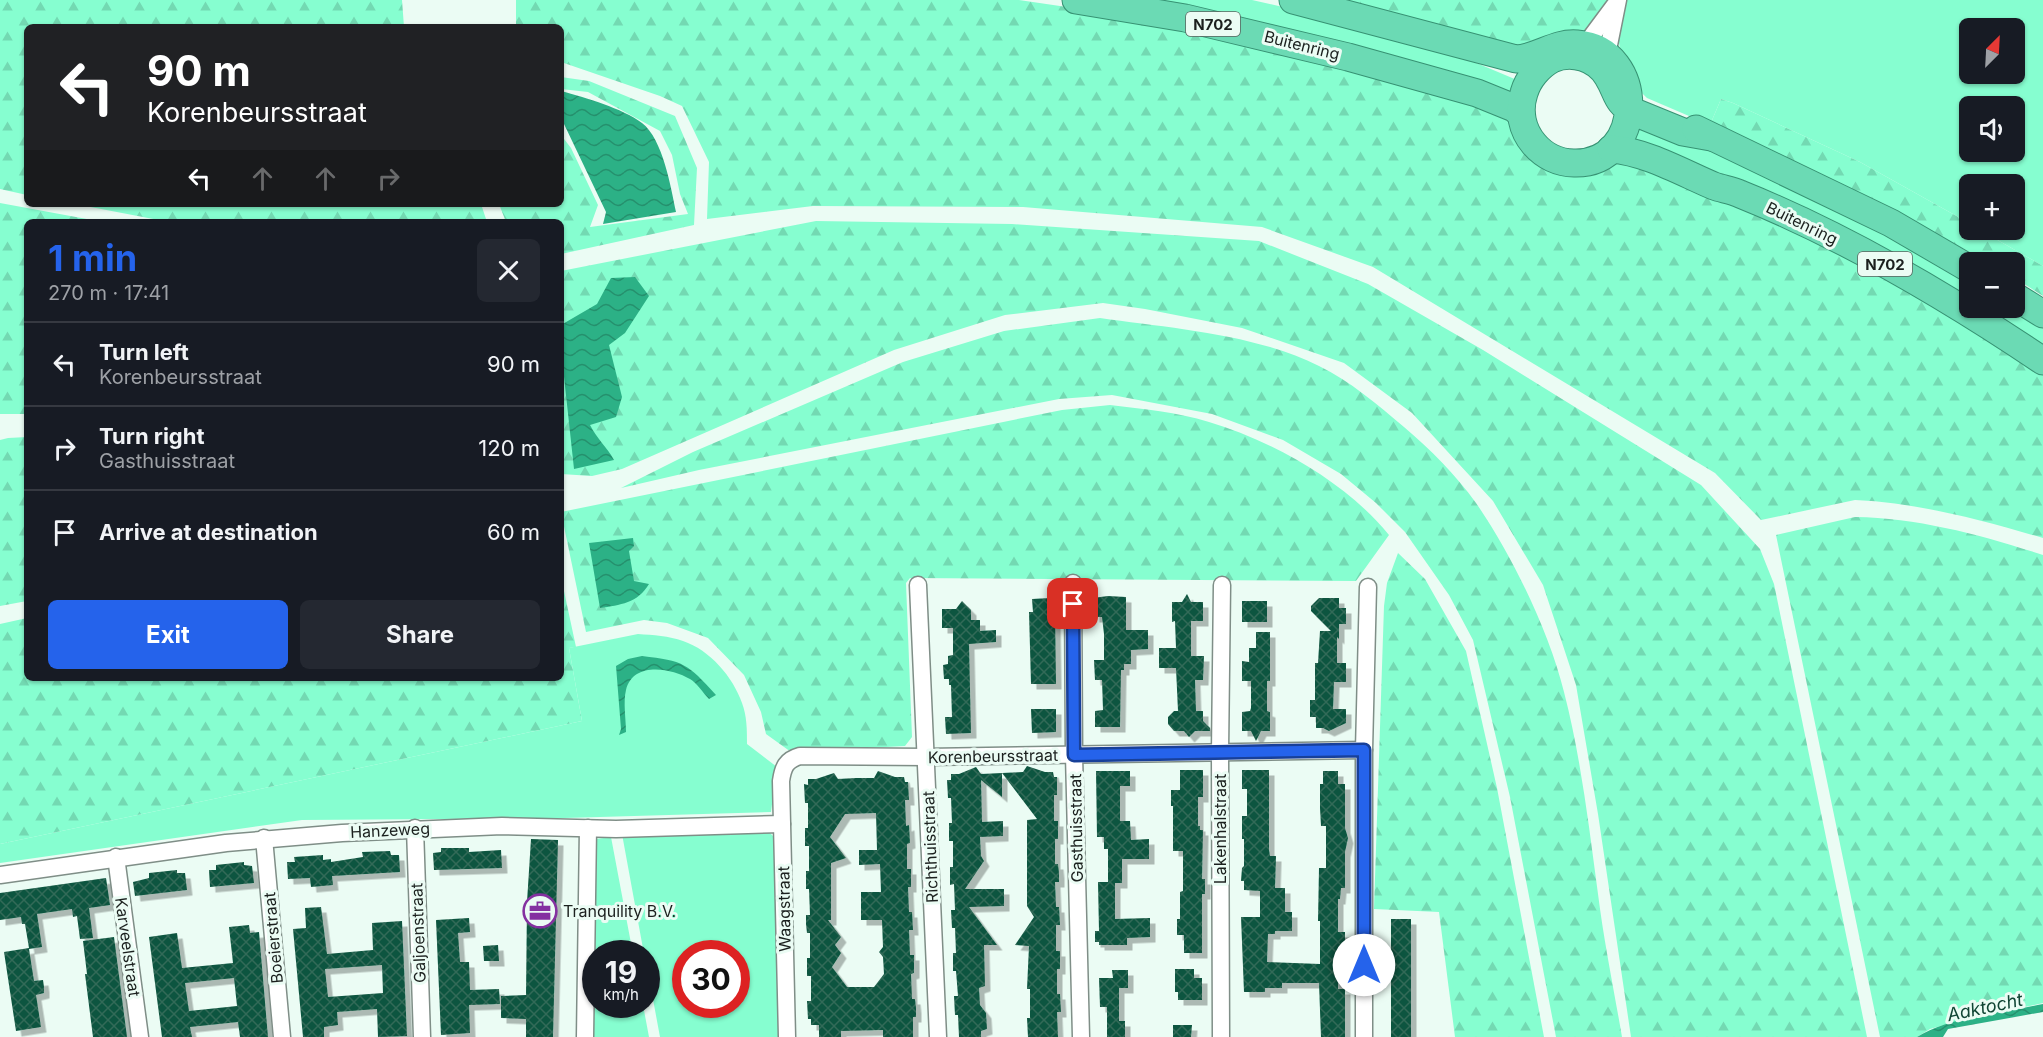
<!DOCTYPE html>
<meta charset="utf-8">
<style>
body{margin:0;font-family:Inter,sans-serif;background:#242831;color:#f1f3f6;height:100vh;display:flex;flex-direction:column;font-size:22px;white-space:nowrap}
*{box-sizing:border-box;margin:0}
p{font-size:20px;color:#9ea1a6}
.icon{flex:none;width:33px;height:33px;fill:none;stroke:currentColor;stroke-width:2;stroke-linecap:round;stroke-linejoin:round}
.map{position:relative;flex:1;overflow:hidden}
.drawer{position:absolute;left:24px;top:219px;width:540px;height:462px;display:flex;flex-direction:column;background:#171b24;border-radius:9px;box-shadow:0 2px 4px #0004}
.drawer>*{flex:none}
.guide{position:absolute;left:24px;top:24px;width:540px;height:183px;border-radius:9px;box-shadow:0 2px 4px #0004;background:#202124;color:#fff;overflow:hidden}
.needle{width:39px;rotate:24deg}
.controls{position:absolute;left:1959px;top:18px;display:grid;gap:12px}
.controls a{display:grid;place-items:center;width:66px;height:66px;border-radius:9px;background:#171b24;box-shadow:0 2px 4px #0004;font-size:30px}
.speed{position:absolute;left:582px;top:940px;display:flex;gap:12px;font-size:30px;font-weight:700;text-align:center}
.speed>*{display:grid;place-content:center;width:78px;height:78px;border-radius:50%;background:#171b24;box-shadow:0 2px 4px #0004;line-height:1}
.speed small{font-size:15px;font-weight:400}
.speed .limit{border:9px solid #d22;background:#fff;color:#111}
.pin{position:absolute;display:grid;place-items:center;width:51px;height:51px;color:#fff;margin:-26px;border-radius:12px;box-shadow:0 3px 9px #0006}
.me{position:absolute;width:66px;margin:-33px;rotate:0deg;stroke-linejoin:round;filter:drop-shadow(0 0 4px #0008)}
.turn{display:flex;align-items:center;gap:21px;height:126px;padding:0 24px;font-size:27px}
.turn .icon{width:78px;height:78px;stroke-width:2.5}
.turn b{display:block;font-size:42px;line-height:51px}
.lanes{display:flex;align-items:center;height:57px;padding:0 24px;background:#0003;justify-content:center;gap:30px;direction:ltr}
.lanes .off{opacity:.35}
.round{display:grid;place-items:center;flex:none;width:63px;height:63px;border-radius:9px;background:#242831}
.summary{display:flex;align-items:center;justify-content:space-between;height:102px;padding:0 24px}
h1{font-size:36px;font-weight:700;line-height:45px;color:#2563eb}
.button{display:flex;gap:12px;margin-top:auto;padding:12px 24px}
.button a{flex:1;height:69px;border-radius:9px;background:#2563eb;color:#fff;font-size:24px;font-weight:700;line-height:69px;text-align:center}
.button a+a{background:#242831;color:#f1f3f6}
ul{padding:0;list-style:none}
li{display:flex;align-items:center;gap:18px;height:84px;padding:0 24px;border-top:2px solid #363941}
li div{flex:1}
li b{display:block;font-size:22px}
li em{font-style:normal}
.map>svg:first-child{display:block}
.green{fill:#86fed0;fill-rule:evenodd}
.forest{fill:url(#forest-firs)}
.water{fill:url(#water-waves)}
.building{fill:url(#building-cross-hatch);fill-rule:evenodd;filter:url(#shadow)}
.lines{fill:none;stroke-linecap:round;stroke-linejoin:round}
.minor-casing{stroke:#7f8e87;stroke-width:19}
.trunk-casing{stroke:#379273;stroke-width:29}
.minor{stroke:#fff;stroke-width:16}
.trunk{stroke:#6bdab4;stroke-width:27}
.route-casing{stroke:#184099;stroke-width:15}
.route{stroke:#2563eb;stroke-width:10}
.labels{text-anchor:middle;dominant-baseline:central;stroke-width:6;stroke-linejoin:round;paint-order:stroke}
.shield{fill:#ebfcf4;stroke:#59625e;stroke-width:1.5}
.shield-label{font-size:15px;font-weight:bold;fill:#1b201e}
.street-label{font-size:16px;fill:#1b201e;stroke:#ebfcf4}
.poi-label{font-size:16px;fill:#1b201e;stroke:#ebfcf4;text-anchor:start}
.water-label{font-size:18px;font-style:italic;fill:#104534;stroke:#ebfcf4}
</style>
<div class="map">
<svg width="2043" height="1037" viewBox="0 0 2043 1037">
<defs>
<pattern id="forest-firs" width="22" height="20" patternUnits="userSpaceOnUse" patternTransform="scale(1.5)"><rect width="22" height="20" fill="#86fed0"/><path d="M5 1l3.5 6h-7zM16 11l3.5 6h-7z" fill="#73d9b2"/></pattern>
<pattern id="water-waves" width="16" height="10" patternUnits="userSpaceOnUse" patternTransform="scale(1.5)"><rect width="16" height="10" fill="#2cb186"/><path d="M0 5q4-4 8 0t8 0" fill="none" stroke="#25906d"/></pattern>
<pattern id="building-cross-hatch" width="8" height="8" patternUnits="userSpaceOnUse" patternTransform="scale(1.5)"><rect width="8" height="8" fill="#0e553f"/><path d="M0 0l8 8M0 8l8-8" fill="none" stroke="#316a58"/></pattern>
<filter id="shadow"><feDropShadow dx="5.5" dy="5.5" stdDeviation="0" flood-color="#0004"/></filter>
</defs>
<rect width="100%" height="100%" fill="#ebfcf4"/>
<g class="green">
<path d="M1155 0H1252L1335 19 1441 48 1517 80 1510 97C1393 60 1276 20 1155 0Z"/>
<path d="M1490 0H2043V266L1980 230H2014V184H1970L1969 223 1860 162 1733 103 1721 99 1710 125 1647 98C1632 85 1622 63 1619 43ZM1970 28H2014V74H1970ZM1970 106H2014V152H1970Z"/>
<polygon points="1636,121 1750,164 1969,278 1969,300 1631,141"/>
<polygon points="1982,308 2014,308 2043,323 2043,347"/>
<path d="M638 634C653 635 669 636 683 641 710 650 733 677 742 703 747 716 747 730 747 744L777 767 771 812 565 818 302 820 0 863V844L582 721 569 648Z"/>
<path d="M769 832 775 838 780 1037H660L647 967 646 954H644L622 834ZM686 954H736V1005H686Z"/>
<polygon points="611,837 633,954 596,954 596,1005 643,1005 649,1037 592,1037 596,839"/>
</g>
<g class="forest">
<polygon points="0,0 402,0 404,27 27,27 27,195 0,189"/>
<path d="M516 0H1019L1135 17 1345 60 1507 117 1523 143 1625 159 1669 172 1873 269 2043 370V538C1981 520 1920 503 1855 500L1761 520 1715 473 1373 267 1262 227 1023 207 813 206 707 219 709 162 682 106 660 96 561 62V27H516Z"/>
<polygon points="1334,0 1607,0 1594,22 1570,35 1517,50"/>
<polygon points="561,77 589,81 675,116 697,168 694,225 561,254 561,222 506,222 499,204 561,204 561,135 571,148 598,205 590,227 688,214 680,194 672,155 660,131 588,92 561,89"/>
<polygon points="1721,99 1733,103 1860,162 1969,223 1970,230 1980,230 2043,266 2043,296 2015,278 2014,262 1988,262 1875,201 1710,125"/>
<polygon points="0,203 103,222 27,222 27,414 0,414"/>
<polygon points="75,204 481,204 487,222 169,222"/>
<polygon points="816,221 1012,224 1259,241 1368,284 1483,350 1701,485 1760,549 1774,584 1867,1037 1631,1037 1598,814 1576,685 1543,585 1493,501 1412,413 1344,363 1242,328 1145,309 1103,303 1005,315 894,350 622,469 592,476 561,474 561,271"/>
<path d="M1100 318C1169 328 1256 334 1319 366 1350 381 1378 405 1404 427 1430 449 1456 475 1476 503 1512 555 1549 631 1564 692 1581 758 1589 827 1598 894 1604 942 1614 990 1622 1037H1556L1510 797 1473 640 1449 595 1405 532 1376 503 1341 474 1283 440 1212 414 1112 395 1059 399 699 470 621 488 693 452 903 362 1004 331Z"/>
<path d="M1110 405C1143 409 1177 412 1209 422 1273 441 1347 483 1389 535L1356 581 910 578 906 583 912 737 905 746 791 752 766 734 761 712 744 675 708 638 667 623 644 620 586 632 561 512 1062 410Z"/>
<polygon points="27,437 27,601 0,606 0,440 8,438"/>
<path d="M1855 517C1919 518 1981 535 2043 555V1003L1955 1022 1930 1029 1917 1037H1880L1776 535Z"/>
<polygon points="1398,553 1425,579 1466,651 1497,788 1544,1037 1455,1037 1439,912 1374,909 1384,606 1387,583"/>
<polygon points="561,577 576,647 569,648 582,721 0,844 0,624 27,618 27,678 561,678"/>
</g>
<g class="water">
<path d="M561 91C586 98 622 108 642 123 663 139 671 188 676 212L603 224 606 212 564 124H561Z"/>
<path d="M635 277 649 296 625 333 609 345 622 397 616 417 590 425C597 439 607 447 614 460L574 469 561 349V325L597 304 611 278Z"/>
<path d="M633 538 634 546 629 551 634 581 649 584C638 603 620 605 600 608L589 543Z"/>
<path d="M642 656C684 661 687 663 716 695L709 699C703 693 697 683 690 679 671 668 633 661 626 690 623 702 626 719 626 732L619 735 621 729 616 666 628 659Z"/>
<path d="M2043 1004V1012L1948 1029 1943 1037H1917C1948 1017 2006 1012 2043 1004Z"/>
</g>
<g class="building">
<polygon points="1187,594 1191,602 1203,602 1203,621 1191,621 1191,656 1204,656 1203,680 1195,680 1196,711 1203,711 1203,721 1210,728 1210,731 1195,731 1189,737 1184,731 1174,731 1168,724 1168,717 1174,711 1178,711 1176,668 1159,668 1159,648 1176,648 1175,621 1172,622 1172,602 1182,602"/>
<polygon points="1108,596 1126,597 1126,630 1148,630 1148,649 1131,650 1131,664 1124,664 1124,670 1121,670 1120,727 1095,727 1095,711 1103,710 1102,680 1095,680 1094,660 1104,660 1104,634 1102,617 1094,617 1093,598"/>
<polygon points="1050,598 1050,612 1055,612 1056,684 1031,684 1029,612 1033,612 1032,599"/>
<polygon points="1319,598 1339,598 1339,608 1346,608 1346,624 1339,624 1339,639 1337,637 1337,663 1346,663 1346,682 1334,682 1333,709 1346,709 1346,723 1329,731 1323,728 1316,728 1316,717 1310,717 1310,700 1315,700 1315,663 1318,663 1320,631 1331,631 1311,611 1311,606"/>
<polygon points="962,601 971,610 971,620 980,620 980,631 996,630 996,642 969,644 971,733 946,734 945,717 952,717 951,685 949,685 949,679 944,679 943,665 948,664 948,656 953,655 953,628 942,628 942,609 956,609"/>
<rect x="1242" y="601" width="25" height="21"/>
<polygon points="1256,632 1270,632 1270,681 1267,681 1267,711 1270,712 1270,731 1261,731 1256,741 1251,731 1242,731 1242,712 1250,711 1251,708 1251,681 1242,681 1242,661 1249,662 1249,648 1256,648"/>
<polygon points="1031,709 1056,709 1056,732 1032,733"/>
<polygon points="1027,766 1045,772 1053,772 1054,777 1057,777 1057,795 1054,795 1054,821 1058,821 1058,839 1055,839 1055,864 1058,864 1059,873 1059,882 1055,882 1056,907 1059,907 1060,925 1056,925 1056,951 1060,951 1060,969 1057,969 1057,994 1060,994 1061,1012 1057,1012 1058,1037 1028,1037 1027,1018 1030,1018 1030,989 1027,989 1029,946 1015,945 1034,917 1027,906 1027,820 1037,819 1002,773 1002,797 981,780 982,822 1003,821 1003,836 980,837 981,856 984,861 965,889 1004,889 1004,906 969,907 997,945 984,945 985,986 979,988 980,1005 986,1013 987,1029 981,1031 981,1037 959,1037 958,1015 955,1015 954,996 958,996 956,971 953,971 953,953 956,953 955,928 952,928 951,910 955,910 954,884 950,885 950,867 953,867 953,841 949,841 949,823 952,823 951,798 948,798 947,780 951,780 951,774 959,774 976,767 981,774 1023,772"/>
<polygon points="1180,770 1203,770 1203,797 1198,797 1198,826 1200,826 1200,830 1203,830 1202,879 1205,879 1205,894 1202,894 1202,953 1184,953 1184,935 1177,935 1177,919 1180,919 1180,892 1183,891 1183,851 1173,851 1173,806 1171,806 1171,790 1180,790"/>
<polygon points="1242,770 1269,770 1269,850 1270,856 1276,856 1275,888 1285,888 1285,912 1292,912 1292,931 1275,931 1275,934 1268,934 1267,962 1320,964 1320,921 1318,921 1319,868 1326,868 1326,826 1321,826 1320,808 1320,784 1323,784 1323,771 1338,771 1338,784 1345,784 1345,828 1348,838 1345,852 1345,888 1341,888 1340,899 1338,899 1338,932 1345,932 1345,951 1338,951 1338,989 1345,989 1345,1037 1321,1037 1319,983 1282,983 1282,988 1265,988 1265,992 1244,992 1241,917 1260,917 1260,891 1244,890 1244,881 1241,881 1242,868 1244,866 1244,839 1242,839 1242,816 1247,816 1247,789 1242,789"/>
<path d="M878 771 895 777H904L905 782H908L909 800H905L906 826 909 825 910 843 907 844V869H911V887H908L909 912H912L913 930H909L910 955H914V973L911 974 912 999H915L916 1008V1017H913V1037H883V1030L841 1031V1037H819V1025H811V1019H808L807 1001H811V976H807V958H810V933H807L806 924V915H810L809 889H806V871H809V846H805V828H808V803H805L804 784 808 785V779H816L834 773 838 779 856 778H874ZM876 813 877 850H859V865L880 864 881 892H861V920H882L883 947 879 952 883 957 884 974 874 987H847L832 967 841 953 835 945 841 937 828 920H831V863L846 858 830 837 845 814Z"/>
<polygon points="1096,771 1130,771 1130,786 1120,786 1120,821 1130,821 1131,840 1149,839 1149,859 1122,859 1122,883 1115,883 1115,919 1150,918 1150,937 1127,938 1127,945 1099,945 1099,942 1095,942 1095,931 1099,931 1098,882 1108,882 1108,849 1104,849 1104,837 1097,837"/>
<polygon points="531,839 558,840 553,1037 526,1037 526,1019 501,1018 501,996 526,995 527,902"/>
<polygon points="441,848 469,848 469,852 501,850 502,868 434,870 433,853 441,852"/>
<polygon points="390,851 391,855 399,855 400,872 332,876 333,885 311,887 310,878 288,879 287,862 295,862 294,857 323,855 323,860 331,859 331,862 363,857 362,852"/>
<polygon points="244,862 244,865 252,866 254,883 210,887 209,870 216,870 216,865"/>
<polygon points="177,870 177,873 185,873 187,890 135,896 133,882 149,878 149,873"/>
<polygon points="106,878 110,905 89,908 93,938 80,939 77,916 73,917 72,909 37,914 42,947 29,949 34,981 43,980 44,987 44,993 36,995 41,1027 16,1031 4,952 29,948 25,924 22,924 21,917 0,920 0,893"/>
<path d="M321 907 327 954 373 950 372 923 402 921 407 1036 378 1037 377 1009 337 1012 338 1025 324 1027V1037H303L293 929 306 928 305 908ZM382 965 383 993 328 997 325 969Z"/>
<polygon points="469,918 470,932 458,933 460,962 469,962 470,990 499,989 500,1004 469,1005 470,1033 441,1035 436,920"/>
<rect x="1391" y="919" width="20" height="118"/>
<path d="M249 925 250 933 259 932 268 1037H240L238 1022 190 1027 192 1037H162L149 937 177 933 182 968 233 963 229 927ZM234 978 237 1006 189 1011 185 983Z"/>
<polygon points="114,937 127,1037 93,1037 85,974 87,974 83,941"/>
<polygon points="498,945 499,961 484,961 483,946"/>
<polygon points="1175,969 1194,969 1194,978 1202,978 1202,1000 1178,1000 1178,992 1175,992"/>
<polygon points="1112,970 1128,970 1128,988 1119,988 1119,1021 1125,1021 1125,1037 1107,1037 1107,1007 1100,1007 1099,978 1113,978"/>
<polygon points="1173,1025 1192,1025 1191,1037 1173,1037"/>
</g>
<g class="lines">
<g class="minor-casing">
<g id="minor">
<polyline points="1585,45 1614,6"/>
<polyline points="1607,55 1618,0"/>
<polyline points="1073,583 1074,755 1081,1037"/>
<polyline points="918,585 938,1037"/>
<polyline points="415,828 422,1037"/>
<polyline points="264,838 282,1037"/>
<polyline points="116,857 140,1037"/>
<polyline points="0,875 226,843 342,833 502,826 616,829 782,824"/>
<polyline points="585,1037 588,828"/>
<path d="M787 1037 781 781C783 767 786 760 800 756L927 757 1364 750"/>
<polyline points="1221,1037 1220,752 1222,585"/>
<polyline points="1364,1037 1364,750 1368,587"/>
</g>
</g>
<g class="trunk-casing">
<g id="trunk">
<polyline points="1076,0 1185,18 1348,57 1477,93 1514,108 1521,114"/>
<path d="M1293 0 1516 59C1538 58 1555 42 1577 44 1647 49 1646 165 1574 163 1559 163 1544 156 1534 144 1522 130 1518 111 1524 93 1528 79 1539 66 1552 59 1572 50 1597 58 1608 77 1618 93 1615 102 1634 112L1683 132 1711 137"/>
<polyline points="1696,129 1891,223 1970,269"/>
<path d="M1611 149C1647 152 1681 172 1714 186 1722 189 1732 190 1740 194 1847 237 1948 297 2043 361"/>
<polyline points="2014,296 2043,314"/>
</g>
</g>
<use href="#minor" class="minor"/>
<use href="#trunk" class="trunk"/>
</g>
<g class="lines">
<g class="route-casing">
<polyline id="route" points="1073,604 1074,755 1364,750 1364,965"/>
</g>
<use href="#route" class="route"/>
</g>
<defs>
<g id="office-ring" transform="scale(1.725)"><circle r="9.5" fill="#ebfcf4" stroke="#8431a0" stroke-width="1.5"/><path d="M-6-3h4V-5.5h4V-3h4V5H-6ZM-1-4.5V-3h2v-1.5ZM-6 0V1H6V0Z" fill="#8431a0"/></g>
</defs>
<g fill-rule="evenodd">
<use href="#office-ring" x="540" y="911"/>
</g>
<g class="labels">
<g class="shield">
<rect x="1186" y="12" width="54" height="24" rx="4.5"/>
<rect x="1858" y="252" width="54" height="24" rx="4.5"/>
</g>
<g class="shield-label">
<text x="1213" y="24">N702</text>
<text x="1885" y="264">N702</text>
</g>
<g class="street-label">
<text transform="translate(1302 45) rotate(14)">Buitenring</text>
<text transform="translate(1802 223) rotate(26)">Buitenring</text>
<text transform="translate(993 756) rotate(-1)">Korenbeursstraat</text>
<text transform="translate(1076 828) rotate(-91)">Gasthuisstraat</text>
<text transform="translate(1220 829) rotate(-90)">Lakenhalstraat</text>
<text transform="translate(390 830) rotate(-3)">Hanzeweg</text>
<text transform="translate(930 847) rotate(-92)">Richthuisstraat</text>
<text transform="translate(784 909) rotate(-91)">Waagstraat</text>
<text transform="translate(418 933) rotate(-92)">Galjoenstraat</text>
<text transform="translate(273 938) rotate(-95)">Boeierstraat</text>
<text transform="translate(128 947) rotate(82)">Karveelstraat</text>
</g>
<g class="poi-label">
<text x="563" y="911">Tranquility B.V.</text>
</g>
<g class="water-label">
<text transform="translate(1985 1007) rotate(-12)">Aaktocht</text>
</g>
</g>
</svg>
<div class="controls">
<a><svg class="needle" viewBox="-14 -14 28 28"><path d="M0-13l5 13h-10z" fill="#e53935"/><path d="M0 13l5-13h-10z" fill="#9ea1a6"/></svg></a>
<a><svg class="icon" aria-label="sound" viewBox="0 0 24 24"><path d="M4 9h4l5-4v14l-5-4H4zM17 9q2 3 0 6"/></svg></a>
<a>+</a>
<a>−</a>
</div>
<div class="speed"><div>19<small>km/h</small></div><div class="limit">30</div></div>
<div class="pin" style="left:1073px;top:604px;background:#d93025"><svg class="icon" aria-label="arrive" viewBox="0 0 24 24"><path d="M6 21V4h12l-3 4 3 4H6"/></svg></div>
<svg class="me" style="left:1364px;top:965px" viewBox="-20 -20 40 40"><circle r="19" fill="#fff"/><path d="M0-13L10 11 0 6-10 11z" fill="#2563eb"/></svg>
<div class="guide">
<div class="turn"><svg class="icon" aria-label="left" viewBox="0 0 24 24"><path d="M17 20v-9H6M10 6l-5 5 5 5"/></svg><div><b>90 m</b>Korenbeursstraat</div></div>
<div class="lanes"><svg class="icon" aria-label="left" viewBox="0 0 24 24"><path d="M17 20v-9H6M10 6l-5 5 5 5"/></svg><svg class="icon off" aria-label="ahead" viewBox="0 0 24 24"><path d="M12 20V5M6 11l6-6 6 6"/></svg><svg class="icon off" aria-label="ahead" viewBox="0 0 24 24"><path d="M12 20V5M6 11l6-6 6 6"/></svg><svg class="icon off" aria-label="right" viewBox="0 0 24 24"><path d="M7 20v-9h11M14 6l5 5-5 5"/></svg></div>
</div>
<section class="drawer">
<div class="summary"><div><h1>1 min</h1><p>270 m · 17:41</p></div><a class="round"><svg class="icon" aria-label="close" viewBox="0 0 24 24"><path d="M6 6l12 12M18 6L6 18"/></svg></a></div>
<ul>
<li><svg class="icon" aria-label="left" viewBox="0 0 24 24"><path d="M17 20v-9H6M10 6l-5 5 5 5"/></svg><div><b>Turn left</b><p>Korenbeursstraat</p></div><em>90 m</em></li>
<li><svg class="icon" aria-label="right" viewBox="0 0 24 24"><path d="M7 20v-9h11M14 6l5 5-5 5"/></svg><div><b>Turn right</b><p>Gasthuisstraat</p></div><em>120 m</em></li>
<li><svg class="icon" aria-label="arrive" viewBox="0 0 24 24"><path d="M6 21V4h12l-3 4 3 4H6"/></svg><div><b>Arrive at destination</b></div><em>60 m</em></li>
</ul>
<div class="button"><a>Exit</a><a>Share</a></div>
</section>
</div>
